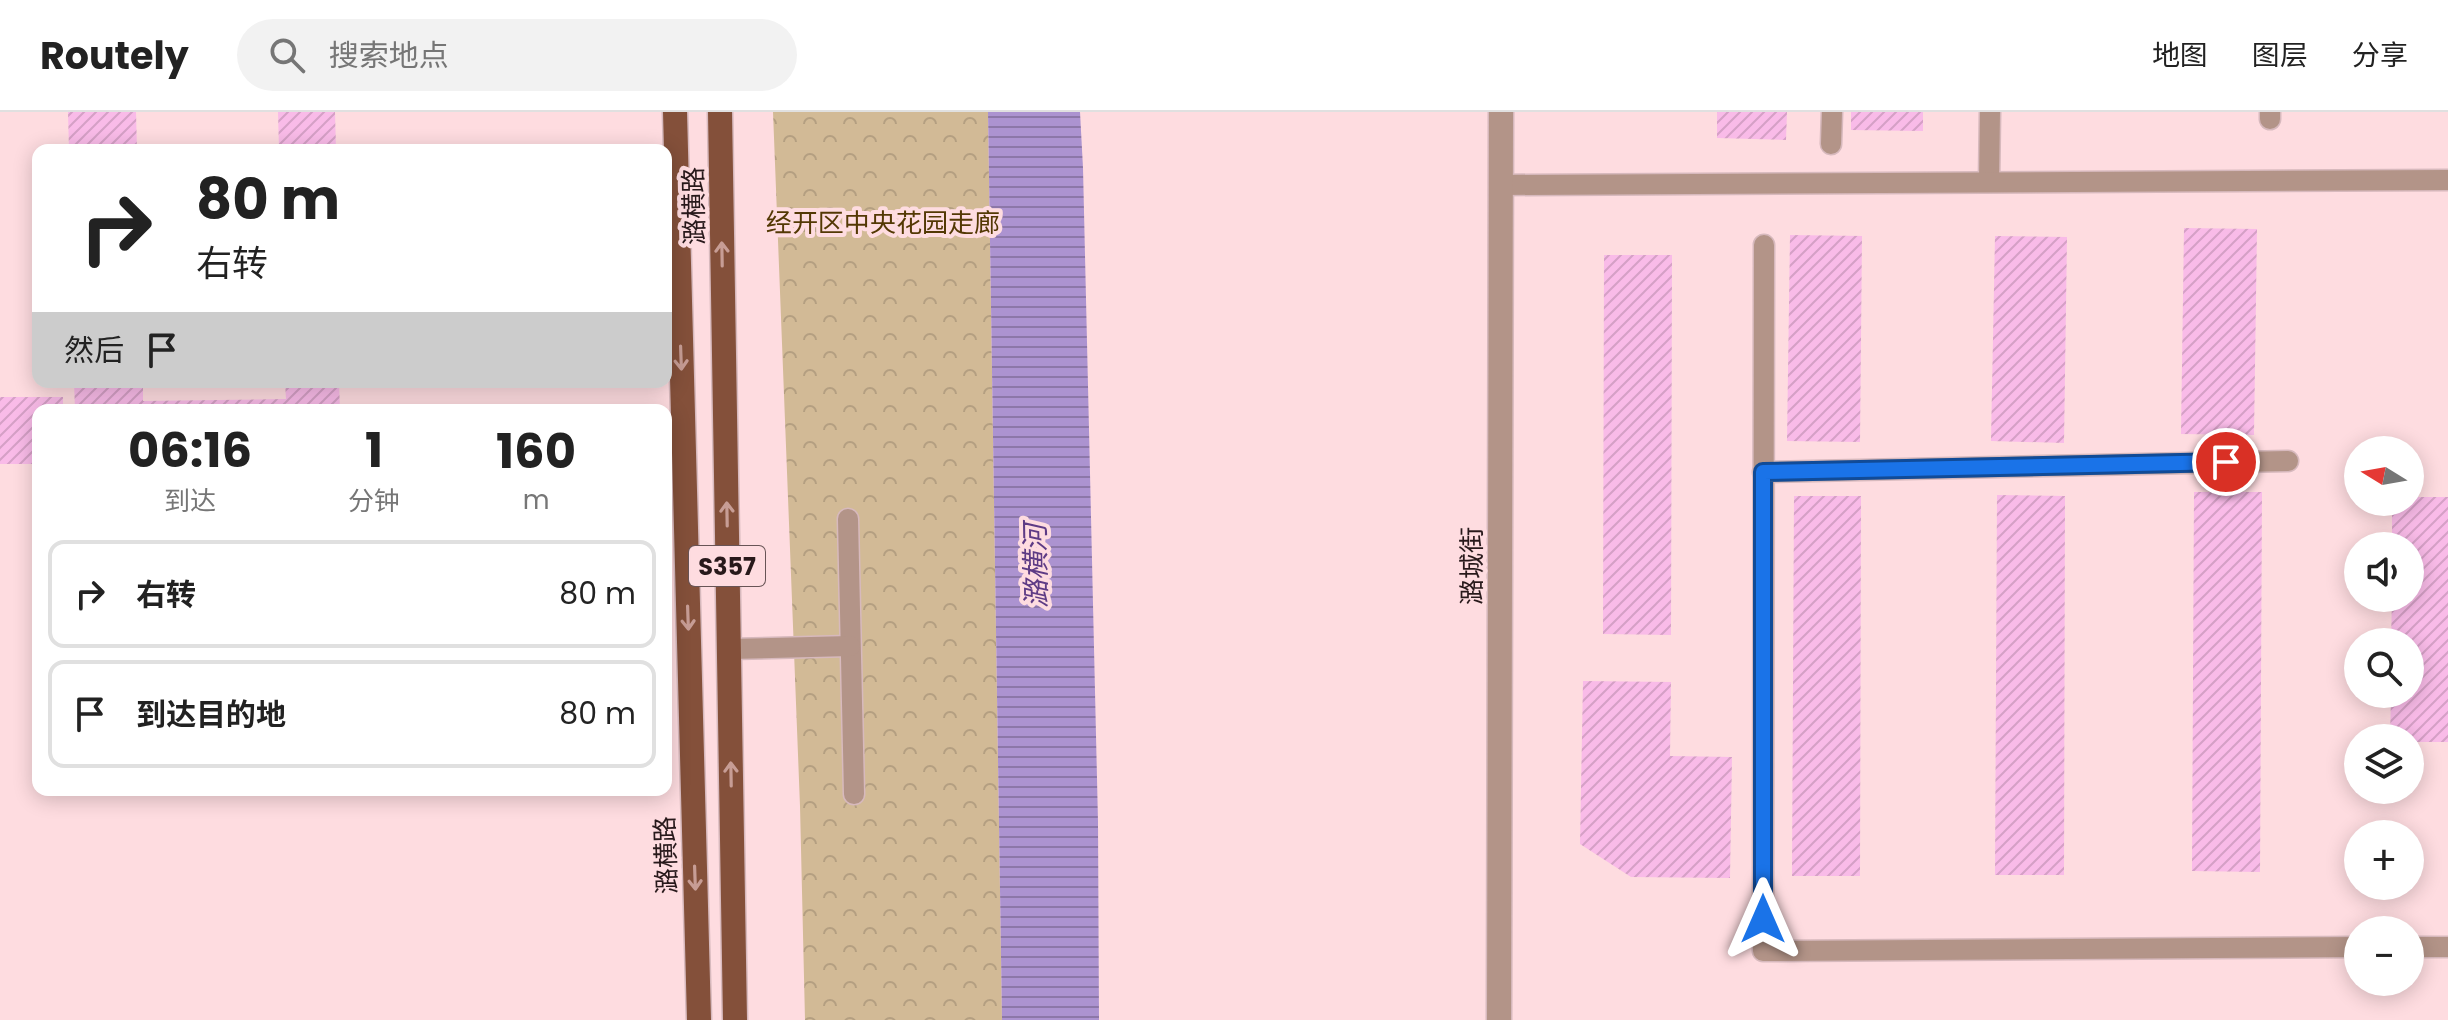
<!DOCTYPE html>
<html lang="zh">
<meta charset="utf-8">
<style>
body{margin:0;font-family:Poppins,"Noto Sans SC",sans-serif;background:#f2f2f2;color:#222;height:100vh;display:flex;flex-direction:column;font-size:30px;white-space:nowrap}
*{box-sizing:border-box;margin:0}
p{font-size:26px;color:#767676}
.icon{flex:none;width:44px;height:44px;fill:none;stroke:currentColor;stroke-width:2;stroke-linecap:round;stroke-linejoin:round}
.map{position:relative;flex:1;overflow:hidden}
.panel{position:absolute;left:32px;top:292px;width:640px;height:392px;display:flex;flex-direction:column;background:#fff;border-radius:16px;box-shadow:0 4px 20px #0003}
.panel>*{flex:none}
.banner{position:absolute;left:32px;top:32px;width:640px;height:244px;border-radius:16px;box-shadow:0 4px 20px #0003;background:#fff;color:#222;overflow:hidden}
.needle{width:52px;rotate:281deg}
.controls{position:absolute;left:2344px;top:324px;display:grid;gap:16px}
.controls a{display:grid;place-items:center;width:80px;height:80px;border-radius:50%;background:#fff;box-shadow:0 4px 20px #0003;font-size:40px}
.pin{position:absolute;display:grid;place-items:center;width:68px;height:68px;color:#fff;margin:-34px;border:4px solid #fff;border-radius:50%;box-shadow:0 2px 8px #0007}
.me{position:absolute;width:88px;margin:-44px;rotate:0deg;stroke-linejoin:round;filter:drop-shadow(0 0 6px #0008)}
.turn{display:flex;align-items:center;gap:28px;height:168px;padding:0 32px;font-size:36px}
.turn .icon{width:104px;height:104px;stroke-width:2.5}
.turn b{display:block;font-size:56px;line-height:68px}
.then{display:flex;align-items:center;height:76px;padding:0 32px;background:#0003;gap:16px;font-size:30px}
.eta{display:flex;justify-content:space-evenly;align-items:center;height:136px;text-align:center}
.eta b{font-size:48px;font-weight:700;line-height:56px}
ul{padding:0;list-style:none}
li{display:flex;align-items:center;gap:24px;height:108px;margin:0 16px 12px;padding:0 16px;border:4px solid #e0e0e0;border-radius:16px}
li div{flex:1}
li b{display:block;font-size:30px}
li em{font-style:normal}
header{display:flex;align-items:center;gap:48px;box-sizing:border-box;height:112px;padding:0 40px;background:#fff;border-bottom:2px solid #e0e0e0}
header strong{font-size:38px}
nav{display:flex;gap:44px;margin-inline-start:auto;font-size:28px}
.search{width:560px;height:72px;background:#f2f2f2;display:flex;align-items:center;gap:20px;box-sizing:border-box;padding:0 28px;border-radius:44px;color:#767676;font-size:30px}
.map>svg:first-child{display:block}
.park{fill:url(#park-crowns)}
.water{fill:url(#water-rules)}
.building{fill:url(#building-hatch)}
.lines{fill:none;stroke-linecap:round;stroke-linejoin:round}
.lane-casing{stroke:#d7b9bd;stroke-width:23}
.street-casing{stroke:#d7b9bd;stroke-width:27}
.primary-casing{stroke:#d7b9bd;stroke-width:27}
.lane{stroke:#b39488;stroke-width:20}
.street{stroke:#b39488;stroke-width:24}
.primary{stroke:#84503a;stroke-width:24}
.oneway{stroke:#c79d95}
.route-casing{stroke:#114b97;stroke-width:20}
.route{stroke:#1a73e8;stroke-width:14}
.labels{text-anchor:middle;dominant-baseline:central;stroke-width:8;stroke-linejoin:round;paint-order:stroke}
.shield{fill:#fedce0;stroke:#685456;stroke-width:2}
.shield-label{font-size:24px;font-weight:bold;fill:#28191b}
.street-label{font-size:26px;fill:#28191b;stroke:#fedce0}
.park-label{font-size:26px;fill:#533804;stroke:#fedce0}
.water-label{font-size:28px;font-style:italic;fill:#5e3b85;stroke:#fedce0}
</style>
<header>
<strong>Routely</strong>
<div class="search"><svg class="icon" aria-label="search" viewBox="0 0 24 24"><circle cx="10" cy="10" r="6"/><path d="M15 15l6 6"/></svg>搜索地点</div>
<nav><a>地图</a><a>图层</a><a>分享</a></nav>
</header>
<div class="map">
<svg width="2448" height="908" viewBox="0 0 2448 908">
<defs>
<pattern id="park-crowns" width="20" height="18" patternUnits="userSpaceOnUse" patternTransform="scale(2)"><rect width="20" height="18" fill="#d2ba96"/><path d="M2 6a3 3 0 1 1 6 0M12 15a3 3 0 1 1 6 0" fill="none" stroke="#b49f81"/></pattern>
<pattern id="water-rules" width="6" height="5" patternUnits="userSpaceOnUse" patternTransform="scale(2)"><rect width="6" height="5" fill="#ac93d0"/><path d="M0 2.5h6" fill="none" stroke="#8c77a8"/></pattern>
<pattern id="building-hatch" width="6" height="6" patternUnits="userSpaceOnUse" patternTransform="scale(2)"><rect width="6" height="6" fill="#f9bbe8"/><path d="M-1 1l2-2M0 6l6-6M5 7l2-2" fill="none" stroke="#d5a0c6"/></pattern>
</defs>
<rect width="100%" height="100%" fill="#fedce0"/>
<polygon class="park" points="773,0 988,0 1002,908 805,908 800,694"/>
<polygon class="water" points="988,0 1080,0 1083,56 1098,710 1099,908 1002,908"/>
<g class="building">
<polygon points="68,0 136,0 137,38 69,38"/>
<polygon points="278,0 335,0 336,38 279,38"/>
<polygon points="1717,0 1787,0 1786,28 1717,26"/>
<polygon points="1851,0 1923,0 1923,19 1851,18"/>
<polygon points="2184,116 2257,117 2254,323 2181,322"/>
<polygon points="1790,123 1862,124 1860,330 1787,329"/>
<polygon points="1995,124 2067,125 2064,331 1991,329"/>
<polygon points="1604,143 1672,143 1671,523 1603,522"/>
<polygon points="74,270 143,270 143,289 286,287 285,270 339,270 340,298 75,298"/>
<polygon points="0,285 63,285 63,298 38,298 38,352 0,352"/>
<polygon points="2194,380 2262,380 2260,760 2192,759"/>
<polygon points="1997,383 2065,384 2064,763 1995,763"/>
<polygon points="1794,384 1861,384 1860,764 1792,764"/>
<polygon points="2410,385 2448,385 2448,630 2410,630 2410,626 2390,626 2391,582 2410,582 2410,530 2391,530 2392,486 2410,486 2410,434 2392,434 2392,390 2410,390"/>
<polygon points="1583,569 1671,570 1670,644 1732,645 1730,766 1631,765 1580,732"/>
</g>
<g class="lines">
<g class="lane-casing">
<g id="lane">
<polyline points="2270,0 2270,7"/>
<polyline points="1831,32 1832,0"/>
<polyline points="1989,70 1990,0"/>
<polyline points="1501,73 2448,68"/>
<polyline points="1764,133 1763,839 2358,835"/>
<polyline points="1763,360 2288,349"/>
<polyline points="848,407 854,682"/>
<polyline points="729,537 850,534"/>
<polyline points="2410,835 2448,835"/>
</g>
</g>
<g class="street-casing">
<polyline id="street" points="1499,908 1501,0"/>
</g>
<g class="primary-casing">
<g id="primary">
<polyline points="675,0 699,908"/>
<polyline points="720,0 735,908"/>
</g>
</g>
<use href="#lane" class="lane"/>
<use href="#street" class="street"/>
<use href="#primary" class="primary"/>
</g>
<defs><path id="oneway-shaft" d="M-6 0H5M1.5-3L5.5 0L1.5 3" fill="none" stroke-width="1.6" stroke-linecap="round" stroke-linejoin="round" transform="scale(2)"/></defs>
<g class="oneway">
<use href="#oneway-shaft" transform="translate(722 142) rotate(-91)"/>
<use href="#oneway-shaft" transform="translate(681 246) rotate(88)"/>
<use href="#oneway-shaft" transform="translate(727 402) rotate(-91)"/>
<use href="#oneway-shaft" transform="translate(688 506) rotate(88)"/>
<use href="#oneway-shaft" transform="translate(731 662) rotate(-91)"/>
<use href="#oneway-shaft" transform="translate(695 766) rotate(88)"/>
</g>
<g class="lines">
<g class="route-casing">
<polyline id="route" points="1763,807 1763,360 2226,350"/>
</g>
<use href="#route" class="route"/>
</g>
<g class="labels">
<rect class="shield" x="689" y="434" width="76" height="40" rx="6"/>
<g class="shield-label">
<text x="727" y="454">S357</text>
</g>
<g class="street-label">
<text transform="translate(694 94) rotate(-91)">潞横路</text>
<text transform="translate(1472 454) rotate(-90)">潞城街</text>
<text transform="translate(666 743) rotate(-92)">潞横路</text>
</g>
<g class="park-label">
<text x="883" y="111">经开区中央花园走廊</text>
</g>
<g class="water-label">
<text transform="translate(1036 454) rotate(-91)">潞横河</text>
</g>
</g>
</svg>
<div class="controls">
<a><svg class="needle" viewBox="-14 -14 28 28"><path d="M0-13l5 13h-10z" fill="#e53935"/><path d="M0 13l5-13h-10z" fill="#767676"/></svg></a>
<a><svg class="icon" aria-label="sound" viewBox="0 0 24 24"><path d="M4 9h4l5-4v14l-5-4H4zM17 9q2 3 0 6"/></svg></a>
<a><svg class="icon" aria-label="search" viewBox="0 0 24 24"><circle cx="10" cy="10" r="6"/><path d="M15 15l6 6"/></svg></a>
<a><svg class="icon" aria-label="layers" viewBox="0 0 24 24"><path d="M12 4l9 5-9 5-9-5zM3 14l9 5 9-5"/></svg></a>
<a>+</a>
<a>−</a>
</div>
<div class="pin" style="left:2226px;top:350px;background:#d93025"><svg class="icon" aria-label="arrive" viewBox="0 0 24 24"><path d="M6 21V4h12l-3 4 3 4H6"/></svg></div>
<svg class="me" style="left:1763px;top:807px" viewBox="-20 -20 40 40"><path d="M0-17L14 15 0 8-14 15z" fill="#1a73e8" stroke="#fff" stroke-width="4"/></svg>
<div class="banner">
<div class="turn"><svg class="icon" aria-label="right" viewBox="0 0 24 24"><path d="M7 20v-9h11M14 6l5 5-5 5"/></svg><div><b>80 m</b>右转</div></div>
<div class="then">然后<svg class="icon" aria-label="arrive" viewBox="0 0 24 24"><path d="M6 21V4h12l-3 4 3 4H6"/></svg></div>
</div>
<section class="panel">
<div class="eta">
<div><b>06:16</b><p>到达</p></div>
<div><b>1</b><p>分钟</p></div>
<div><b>160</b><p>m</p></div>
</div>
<ul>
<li><svg class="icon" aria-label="right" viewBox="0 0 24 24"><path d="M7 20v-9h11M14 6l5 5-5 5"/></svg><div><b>右转</b></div><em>80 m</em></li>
<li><svg class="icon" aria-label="arrive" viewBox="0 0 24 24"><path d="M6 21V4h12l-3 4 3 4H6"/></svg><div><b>到达目的地</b></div><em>80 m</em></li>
</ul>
</section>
</div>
